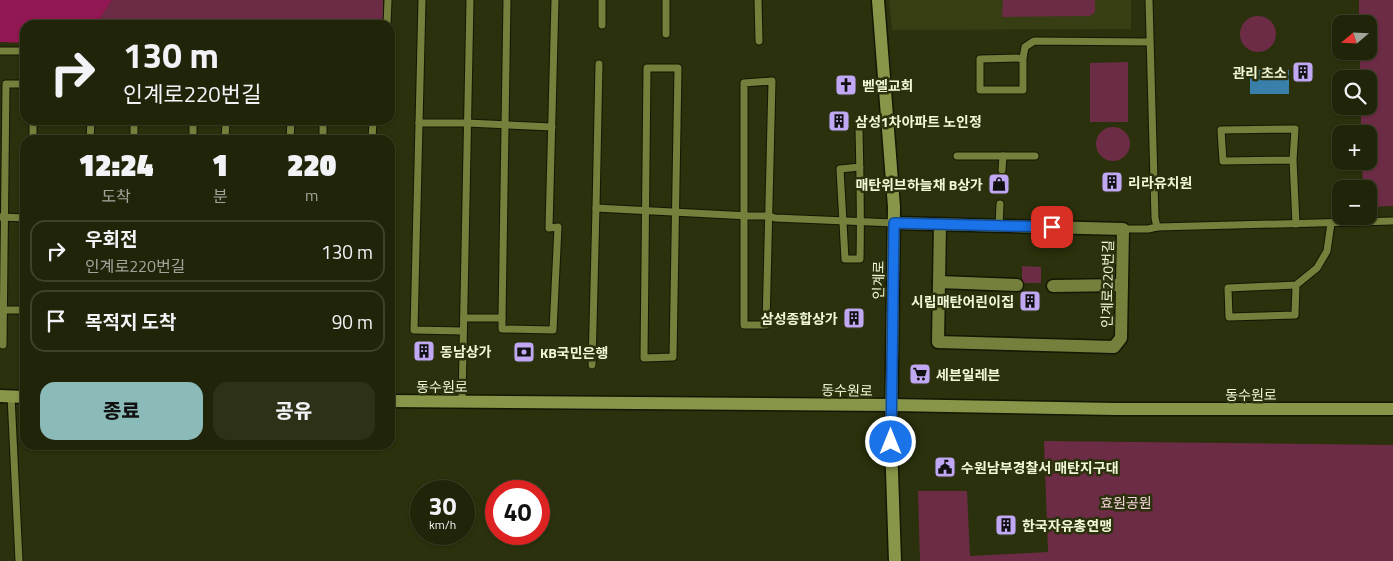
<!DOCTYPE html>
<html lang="ko">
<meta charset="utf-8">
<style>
body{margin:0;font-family:"Titillium Web","Noto Sans KR",sans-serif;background:#2d3117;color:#f1f3f6;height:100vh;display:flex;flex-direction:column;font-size:19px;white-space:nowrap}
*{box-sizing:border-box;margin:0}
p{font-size:16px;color:#a2a59c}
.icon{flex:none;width:28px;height:28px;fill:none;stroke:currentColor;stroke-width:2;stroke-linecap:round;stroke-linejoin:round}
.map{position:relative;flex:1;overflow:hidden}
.details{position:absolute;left:20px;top:135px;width:375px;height:315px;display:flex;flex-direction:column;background:#202509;border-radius:15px;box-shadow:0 1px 4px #0004,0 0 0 1px #3d422a}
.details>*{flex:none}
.top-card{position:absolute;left:20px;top:20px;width:375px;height:105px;border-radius:15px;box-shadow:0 1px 4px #0004,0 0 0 1px #3d422a;background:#202509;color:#f1f3f6;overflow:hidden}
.needle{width:32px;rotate:251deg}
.fabs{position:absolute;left:1332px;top:15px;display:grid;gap:10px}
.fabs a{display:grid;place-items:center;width:45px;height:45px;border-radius:10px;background:#202509;box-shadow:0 1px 4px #0004,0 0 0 1px #3d422a;font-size:25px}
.speed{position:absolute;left:410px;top:480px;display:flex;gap:10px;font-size:25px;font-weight:700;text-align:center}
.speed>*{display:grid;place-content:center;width:65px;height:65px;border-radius:50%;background:#202509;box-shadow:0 1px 4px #0004,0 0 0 1px #3d422a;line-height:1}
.speed small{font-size:12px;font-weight:400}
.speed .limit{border:8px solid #d22;background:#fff;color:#111}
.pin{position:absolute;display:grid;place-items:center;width:42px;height:42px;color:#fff;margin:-21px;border-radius:10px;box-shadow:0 2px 8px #0006}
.me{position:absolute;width:55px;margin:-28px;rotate:0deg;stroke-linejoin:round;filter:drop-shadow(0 0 4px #0008)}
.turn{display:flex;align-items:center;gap:18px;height:105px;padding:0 20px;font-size:22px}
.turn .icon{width:65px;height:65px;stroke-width:2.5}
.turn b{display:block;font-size:35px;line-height:42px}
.eta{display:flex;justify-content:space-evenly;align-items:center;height:85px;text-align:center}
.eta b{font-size:30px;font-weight:800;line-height:35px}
.primary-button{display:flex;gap:10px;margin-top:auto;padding:10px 20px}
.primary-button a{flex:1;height:58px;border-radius:15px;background:#8bbbb9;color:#111;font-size:20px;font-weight:800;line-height:58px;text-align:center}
.primary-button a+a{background:#2d3117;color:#f1f3f6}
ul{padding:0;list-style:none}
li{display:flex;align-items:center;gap:15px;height:62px;margin:0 10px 8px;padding:0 10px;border:2px solid #3d422a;border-radius:15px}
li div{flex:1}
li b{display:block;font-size:19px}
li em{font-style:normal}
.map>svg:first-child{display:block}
.built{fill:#373e14}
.green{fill:#6d2c45}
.forest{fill:#911852}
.water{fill:#387faa}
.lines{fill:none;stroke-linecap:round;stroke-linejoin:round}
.lane-casing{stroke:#141703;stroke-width:9}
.street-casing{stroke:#141703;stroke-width:15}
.secondary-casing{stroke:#141703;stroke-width:15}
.lane{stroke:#74803c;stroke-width:7}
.street{stroke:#74803c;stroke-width:12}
.secondary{stroke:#889649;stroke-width:12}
.route-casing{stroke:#114b97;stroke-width:12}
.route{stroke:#1a73e8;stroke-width:9}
.labels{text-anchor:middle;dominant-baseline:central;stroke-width:5;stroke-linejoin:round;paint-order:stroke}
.poi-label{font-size:14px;font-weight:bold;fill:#eff7d4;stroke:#2a310c;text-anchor:start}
.street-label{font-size:14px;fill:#eff7d4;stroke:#2a310c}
.park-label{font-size:14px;fill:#f6d5df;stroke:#2a310c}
</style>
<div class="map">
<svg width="1393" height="561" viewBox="0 0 1393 561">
<rect width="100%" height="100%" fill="#2a310c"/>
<polygon class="built" points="889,0 1131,0 1131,29 892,30"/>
<g class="green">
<polygon points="112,0 383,0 383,25 96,25"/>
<polygon points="1003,0 1095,0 1095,12 1090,16 1002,17"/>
<polygon points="1359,0 1393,0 1393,206 1369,207 1369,189 1363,189 1362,161 1369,161 1369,134 1361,134 1361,106 1369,106 1369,79 1360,79 1360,51 1369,51 1369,24 1359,24"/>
<circle cx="1258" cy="34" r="18"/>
<polygon points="1128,62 1128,122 1090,122 1090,63"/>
<circle cx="1113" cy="144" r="17"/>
<polygon points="1022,266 1041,267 1041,283 1022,283"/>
<polygon points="1044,441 1393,445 1393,561 920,561 918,491 967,491 970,556 1048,552"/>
</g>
<polygon class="forest" points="0,0 112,0 96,25 25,25 25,43 0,42"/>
<rect class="water" x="1250" y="70" width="39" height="24"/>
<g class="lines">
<g class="lane-casing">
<g id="lane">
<polyline points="422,0 414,330 463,331"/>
<polyline points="602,0 602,25"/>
<polyline points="666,0 666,34"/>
<polyline points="758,0 759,41"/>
<polyline points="387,25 388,0"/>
<polyline points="0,51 25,51"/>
<polyline points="1023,58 1023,90 980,90 980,59 1023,58 1025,47 1034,41 1149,42"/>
<polygon points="647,68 678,68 673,357 644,358"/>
<polygon points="772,81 766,325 744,325 744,83"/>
<polyline points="419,123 467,123 552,127"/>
<path d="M859 129C860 172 861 216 860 259H845L840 169 860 167"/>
<polyline points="33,140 33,120"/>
<polyline points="90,140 91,120"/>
<polyline points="134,140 134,120"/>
<polyline points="193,140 193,120"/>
<polyline points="225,140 226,120"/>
<polyline points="290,140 291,120"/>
<polyline points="323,140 323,120"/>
<polyline points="372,140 373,120"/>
<polyline points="957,156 1003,156 1002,170"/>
<polyline points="1003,156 1035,156"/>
<polyline points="1293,160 1223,161 1221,130 1295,129 1293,160 1296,224"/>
<polyline points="596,208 599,64"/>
<polyline points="0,217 25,218"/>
<polyline points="999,226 1000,204"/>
<polyline points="1157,227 1393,221"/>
<polyline points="1123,229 1148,229 1157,227 1155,218 1149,0"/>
<polyline points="1296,285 1295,315 1229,317 1228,288 1296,285 1317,268 1327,251 1331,223"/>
<polyline points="3,310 25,310"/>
<polyline points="464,318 502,318 507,0"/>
<polyline points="502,318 502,329 553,330 558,227 549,228 555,0"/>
<polyline points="3,345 6,84 25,84"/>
<polyline points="592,365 596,208 749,216 769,216 775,218 894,223"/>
<polyline points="11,396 19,561"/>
<polyline points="462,401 470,0"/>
</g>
</g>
<g class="street-casing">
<g id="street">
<polyline points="894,223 1123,229 1121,338 1114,347 938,342 940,224"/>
<polyline points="939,282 1017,285"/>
<polyline points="1053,286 1122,285"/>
</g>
</g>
<g class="secondary-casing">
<g id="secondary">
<polyline points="878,0 894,207 891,442 895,561"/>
<polyline points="0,396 25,397"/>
<polyline points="390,401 891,405 1116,409 1393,409"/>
</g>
</g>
<use href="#lane" class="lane"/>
<use href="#street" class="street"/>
<use href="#secondary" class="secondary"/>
</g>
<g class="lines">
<g class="route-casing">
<polyline id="route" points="891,442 894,223 1052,227"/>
</g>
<use href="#route" class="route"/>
</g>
<defs>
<g id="building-square" transform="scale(1.125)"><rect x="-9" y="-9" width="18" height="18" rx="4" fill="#c0a8f4" stroke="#2a310c"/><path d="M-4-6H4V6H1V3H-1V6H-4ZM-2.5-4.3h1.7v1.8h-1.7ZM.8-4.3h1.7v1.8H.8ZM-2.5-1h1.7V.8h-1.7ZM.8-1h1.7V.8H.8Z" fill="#111"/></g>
<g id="church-square" transform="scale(1.125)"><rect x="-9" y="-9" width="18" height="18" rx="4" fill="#c0a8f4" stroke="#2a310c"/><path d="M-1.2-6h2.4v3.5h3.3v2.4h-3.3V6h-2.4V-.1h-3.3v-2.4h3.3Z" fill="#111"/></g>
<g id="shop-square" transform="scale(1.125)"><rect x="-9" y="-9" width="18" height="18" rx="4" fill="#c0a8f4" stroke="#2a310c"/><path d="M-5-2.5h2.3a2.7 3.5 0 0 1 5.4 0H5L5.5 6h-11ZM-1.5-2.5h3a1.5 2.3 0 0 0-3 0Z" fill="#111"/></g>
<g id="bank-square" transform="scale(1.125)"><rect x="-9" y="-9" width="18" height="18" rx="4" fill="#c0a8f4" stroke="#2a310c"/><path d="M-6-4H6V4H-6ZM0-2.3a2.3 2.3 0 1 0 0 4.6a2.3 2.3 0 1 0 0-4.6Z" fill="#111"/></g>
<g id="supermarket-square" transform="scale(1.125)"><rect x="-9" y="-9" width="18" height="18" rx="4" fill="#c0a8f4" stroke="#2a310c"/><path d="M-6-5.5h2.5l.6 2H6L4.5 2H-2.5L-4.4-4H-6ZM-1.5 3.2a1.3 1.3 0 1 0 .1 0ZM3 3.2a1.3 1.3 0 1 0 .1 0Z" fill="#111"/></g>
<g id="civic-square" transform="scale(1.125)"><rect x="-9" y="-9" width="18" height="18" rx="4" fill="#c0a8f4" stroke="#2a310c"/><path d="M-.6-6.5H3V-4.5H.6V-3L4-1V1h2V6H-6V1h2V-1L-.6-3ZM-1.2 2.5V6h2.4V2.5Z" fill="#111"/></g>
</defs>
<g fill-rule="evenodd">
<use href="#building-square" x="1303" y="72"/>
<use href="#church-square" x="846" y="85"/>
<use href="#building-square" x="839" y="121"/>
<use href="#building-square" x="1112" y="182"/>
<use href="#shop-square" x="999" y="184"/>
<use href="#building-square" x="1030" y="301"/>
<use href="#building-square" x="854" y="318"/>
<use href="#building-square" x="424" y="351"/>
<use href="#bank-square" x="524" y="352"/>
<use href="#supermarket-square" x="920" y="374"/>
<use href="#civic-square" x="945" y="467"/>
<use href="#building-square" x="1006" y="525"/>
</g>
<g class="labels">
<g class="poi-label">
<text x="1287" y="72" text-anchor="end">관리 초소</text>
<text x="862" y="85">벧엘교회</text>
<text x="855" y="121">삼성1차아파트 노인정</text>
<text x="1128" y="182">리라유치원</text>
<text x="983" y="184" text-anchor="end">매탄위브하늘채 B상가</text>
<text x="1014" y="301" text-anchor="end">시립매탄어린이집</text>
<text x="838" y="318" text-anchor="end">삼성종합상가</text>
<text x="440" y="351">동남상가</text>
<text x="540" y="352">KB국민은행</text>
<text x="936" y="374">세븐일레븐</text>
<text x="961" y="467">수원남부경찰서 매탄지구대</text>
<text x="1022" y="525">한국자유총연맹</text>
</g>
<g class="street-label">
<text transform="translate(878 280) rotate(-89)">인계로</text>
<text transform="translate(1107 284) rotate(-89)">인계로220번길</text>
<text x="442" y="386">동수원로</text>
<text transform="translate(847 390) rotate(1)">동수원로</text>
<text x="1251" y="394">동수원로</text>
</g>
<g class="park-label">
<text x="1126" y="502">효원공원</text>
</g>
</g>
</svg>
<div class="fabs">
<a><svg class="needle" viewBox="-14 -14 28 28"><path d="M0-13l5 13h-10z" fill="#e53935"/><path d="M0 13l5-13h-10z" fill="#a2a59c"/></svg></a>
<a><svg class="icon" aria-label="search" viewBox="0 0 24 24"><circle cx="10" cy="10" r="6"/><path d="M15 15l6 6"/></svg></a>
<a>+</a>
<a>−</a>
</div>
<div class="speed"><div>30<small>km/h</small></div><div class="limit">40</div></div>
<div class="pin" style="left:1052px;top:227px;background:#d93025"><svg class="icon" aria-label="arrive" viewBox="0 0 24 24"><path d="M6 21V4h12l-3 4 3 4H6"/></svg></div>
<svg class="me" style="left:891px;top:442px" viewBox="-20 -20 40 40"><circle r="17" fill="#1a73e8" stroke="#fff" stroke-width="3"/><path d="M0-11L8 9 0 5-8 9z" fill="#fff"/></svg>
<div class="top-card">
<div class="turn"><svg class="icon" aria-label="right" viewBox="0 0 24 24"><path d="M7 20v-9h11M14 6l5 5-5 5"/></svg><div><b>130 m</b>인계로220번길</div></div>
</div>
<section class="details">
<div class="eta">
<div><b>12:24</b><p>도착</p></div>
<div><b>1</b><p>분</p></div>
<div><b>220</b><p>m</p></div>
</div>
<ul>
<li><svg class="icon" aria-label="right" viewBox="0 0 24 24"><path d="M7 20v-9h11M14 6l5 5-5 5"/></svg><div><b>우회전</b><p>인계로220번길</p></div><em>130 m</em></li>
<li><svg class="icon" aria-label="arrive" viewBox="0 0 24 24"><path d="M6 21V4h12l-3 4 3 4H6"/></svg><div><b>목적지 도착</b></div><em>90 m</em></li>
</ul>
<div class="primary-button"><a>종료</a><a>공유</a></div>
</section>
</div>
